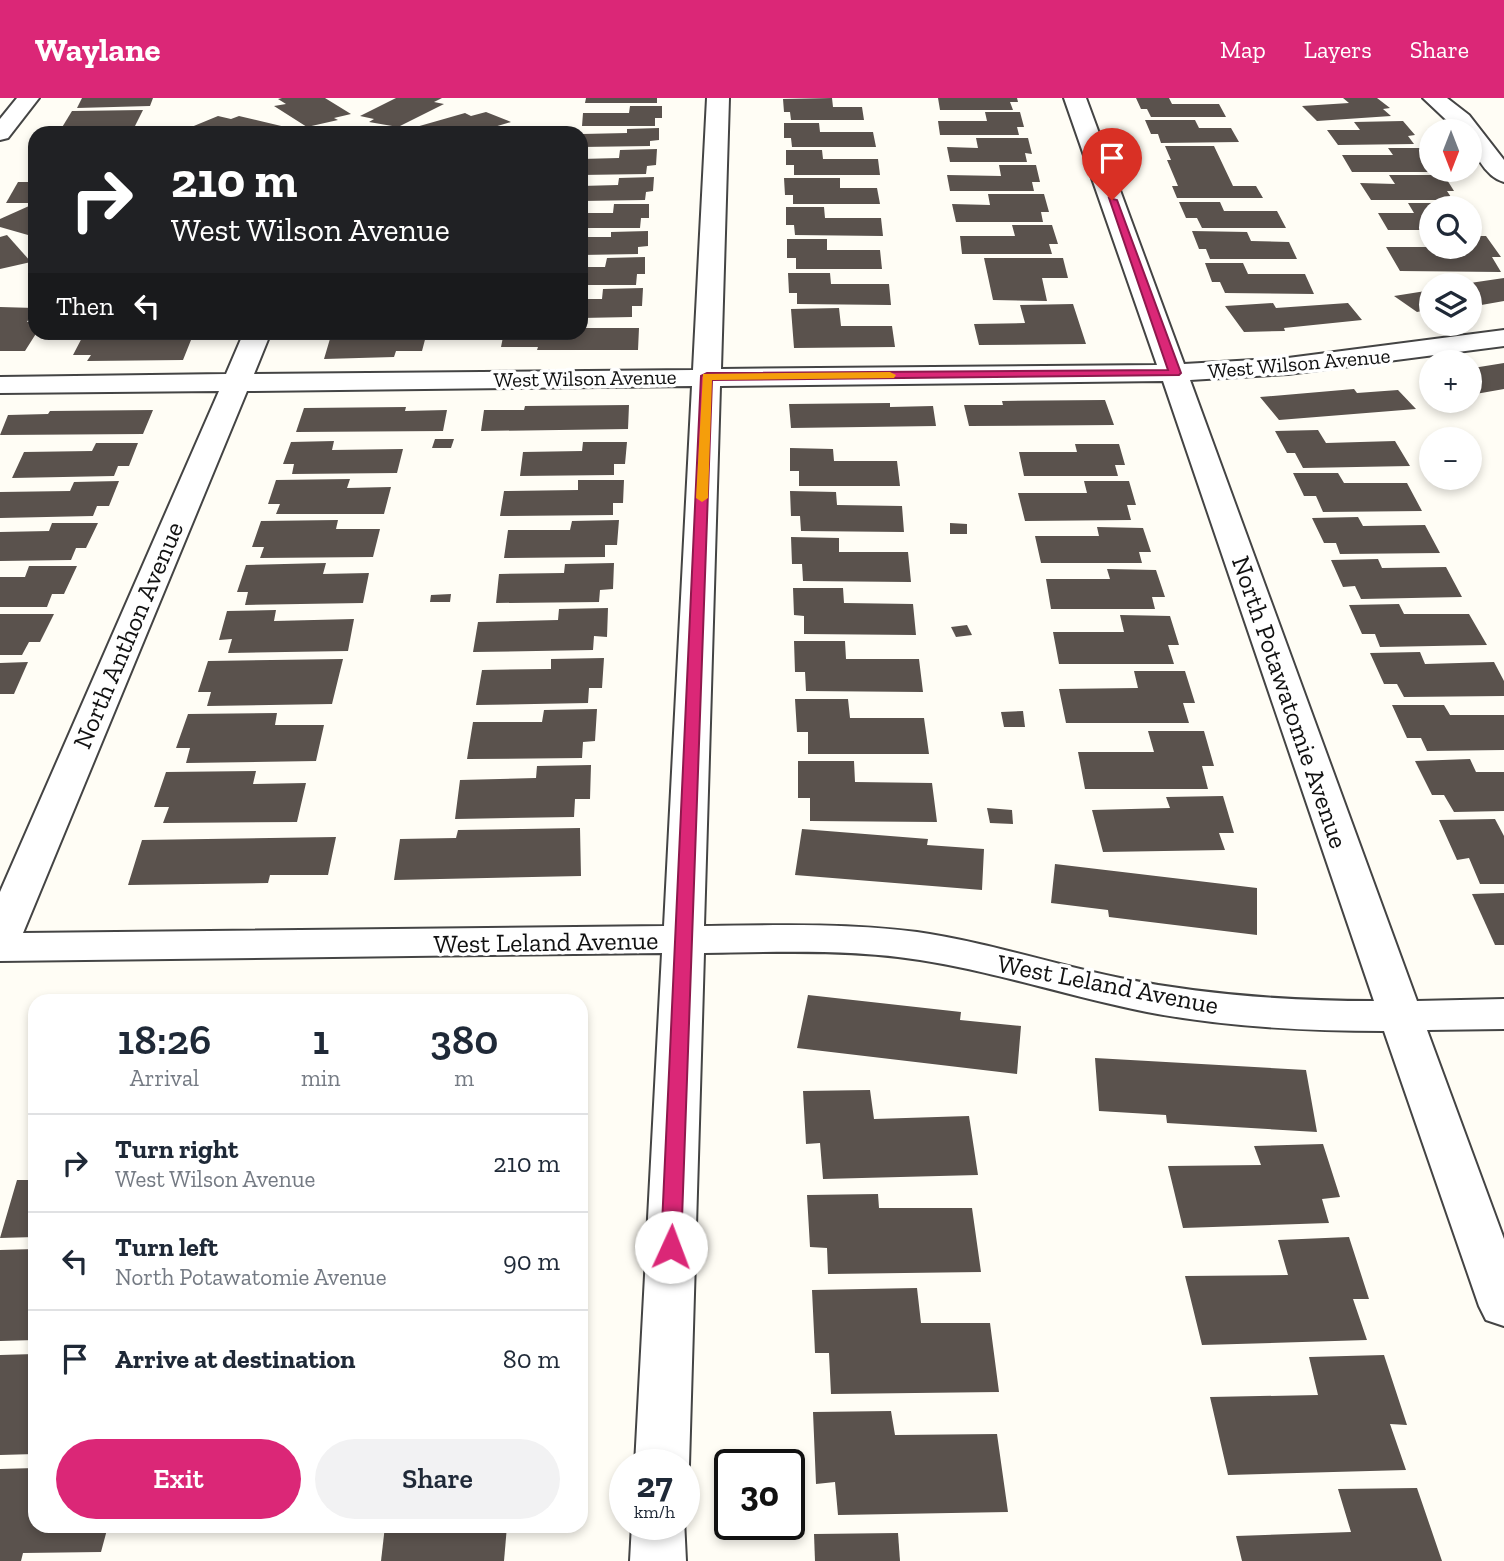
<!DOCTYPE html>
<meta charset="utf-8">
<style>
body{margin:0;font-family:"Zilla Slab",serif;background:#f2f2f3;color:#1f2937;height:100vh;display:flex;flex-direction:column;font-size:26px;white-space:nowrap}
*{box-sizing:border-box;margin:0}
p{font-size:23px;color:#747a83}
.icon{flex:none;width:38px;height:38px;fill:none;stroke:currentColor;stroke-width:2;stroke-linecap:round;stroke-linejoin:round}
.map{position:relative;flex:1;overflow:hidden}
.side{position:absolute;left:28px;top:896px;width:560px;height:539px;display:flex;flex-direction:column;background:#fff;border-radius:21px;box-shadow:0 4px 10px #0003}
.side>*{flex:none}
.guide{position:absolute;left:28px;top:28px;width:560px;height:214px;border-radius:21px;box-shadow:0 4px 10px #0003;background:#202124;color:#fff;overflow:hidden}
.needle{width:46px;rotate:180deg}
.buttons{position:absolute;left:1419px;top:21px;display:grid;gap:14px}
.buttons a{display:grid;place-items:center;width:63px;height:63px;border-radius:50%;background:#fff;box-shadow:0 4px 10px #0003;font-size:35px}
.speed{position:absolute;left:609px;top:1351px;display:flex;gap:14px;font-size:35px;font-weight:700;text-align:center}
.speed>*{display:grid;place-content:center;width:91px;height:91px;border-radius:50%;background:#fff;box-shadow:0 4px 10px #0003;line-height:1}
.speed small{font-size:18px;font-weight:400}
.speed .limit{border:4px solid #111;border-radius:10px;background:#fff;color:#111}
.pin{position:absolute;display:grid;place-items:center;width:60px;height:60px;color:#fff;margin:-72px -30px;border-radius:50% 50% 50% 0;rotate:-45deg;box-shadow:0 0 7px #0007}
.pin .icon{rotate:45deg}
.me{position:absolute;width:77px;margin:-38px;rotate:2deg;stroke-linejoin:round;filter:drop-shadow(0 0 5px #0008)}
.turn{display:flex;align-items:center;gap:24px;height:147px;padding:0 28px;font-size:32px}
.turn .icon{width:91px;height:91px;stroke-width:2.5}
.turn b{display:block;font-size:49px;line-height:60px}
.then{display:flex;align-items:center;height:66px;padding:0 28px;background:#0003;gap:14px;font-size:26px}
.eta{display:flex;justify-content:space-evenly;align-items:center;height:119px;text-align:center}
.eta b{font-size:42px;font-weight:600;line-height:49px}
.primary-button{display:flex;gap:14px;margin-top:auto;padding:14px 28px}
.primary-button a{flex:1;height:80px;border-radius:42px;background:#db2777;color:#fff;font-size:28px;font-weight:600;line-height:80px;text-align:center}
.primary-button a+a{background:#f2f2f3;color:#1f2937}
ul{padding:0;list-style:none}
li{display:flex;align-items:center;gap:21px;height:98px;padding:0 28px;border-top:2px solid #e0e1e3}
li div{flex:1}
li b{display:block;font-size:26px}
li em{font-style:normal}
header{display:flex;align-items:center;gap:42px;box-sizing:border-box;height:98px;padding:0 35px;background:#db2777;color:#fff}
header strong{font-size:33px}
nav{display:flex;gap:38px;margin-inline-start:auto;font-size:24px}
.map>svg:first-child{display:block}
.building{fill:#5a524d}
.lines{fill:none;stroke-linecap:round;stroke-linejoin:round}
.street-casing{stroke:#444;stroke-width:4}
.street{fill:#fff;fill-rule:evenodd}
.route{fill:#db2777;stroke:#8e194d;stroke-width:2}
.slow{fill:#f59e0b}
.labels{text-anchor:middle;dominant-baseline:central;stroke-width:7;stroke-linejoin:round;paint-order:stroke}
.far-street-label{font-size:21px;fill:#111;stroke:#fff}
.street-label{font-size:26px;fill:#111;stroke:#fff}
</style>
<header>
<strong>Waylane</strong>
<nav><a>Map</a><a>Layers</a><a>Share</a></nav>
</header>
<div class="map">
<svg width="1504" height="1463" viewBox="0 0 1504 1463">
<rect width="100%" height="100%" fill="#fffdf5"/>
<g class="building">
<polygon points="82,0 153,0 150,8 77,10"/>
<polygon points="282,0 325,0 351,16 334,20 338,22 307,29 274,8 286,6 278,1"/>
<polygon points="396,0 442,0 434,4 444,6 398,29 369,24 374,21 360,18"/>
<polygon points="586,0 657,0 657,5 585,5"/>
<polygon points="832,0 833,9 862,9 864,22 791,22 790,14 784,14 783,1"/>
<polygon points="938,0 1017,0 1018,4 1010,4 1013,12 940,12"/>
<polygon points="1136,0 1169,0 1172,6 1219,6 1226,19 1151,19 1147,11 1141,11"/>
<polygon points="1343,0 1377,0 1390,10 1383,11 1391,18 1317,23 1302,8 1349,5"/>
<polygon points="630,8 662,8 662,20 655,20 655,28 582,28 583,15 629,15"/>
<polygon points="143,12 134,30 61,31 72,13"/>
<polygon points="486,14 511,24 474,35 402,33 465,15 471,18"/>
<polygon points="985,14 1020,14 1024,29 1017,29 1019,37 940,37 938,23 987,23"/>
<polygon points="218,18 231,21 239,18 298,32 292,35 207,35 189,30"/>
<polygon points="1145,22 1195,22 1199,30 1231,30 1239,44 1161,45 1158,36 1151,36"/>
<polygon points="1403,23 1415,37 1408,38 1414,46 1338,47 1327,32 1360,32 1354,24"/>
<polygon points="784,25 819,25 820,34 873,34 876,49 792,49 791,40 784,40"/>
<polygon points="659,30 659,42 650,43 650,48 581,49 582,36 627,35 627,31"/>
<polygon points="976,40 1028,40 1032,56 1025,55 1027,64 950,64 947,49 978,50"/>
<polygon points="1165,48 1214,48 1233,88 1256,88 1263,100 1177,100 1172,88 1178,88 1167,62 1171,62"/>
<polygon points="1388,50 1425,50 1432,59 1432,65 1426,65 1432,74 1352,74 1342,57 1393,57"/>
<polygon points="657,51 656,67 647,68 646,76 581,77 581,61 619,60 620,52"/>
<polygon points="786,52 822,52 823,61 878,61 880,77 794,77 794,67 786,67"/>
<polygon points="999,67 1036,67 1040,84 1032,84 1034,93 950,93 947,77 1001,78"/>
<polygon points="1389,77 1444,77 1454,93 1447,93 1453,102 1371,102 1360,85 1395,86"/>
<polygon points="654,79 653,93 646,94 645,102 581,103 581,88 618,87 619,80"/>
<polygon points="784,80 840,80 840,90 877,90 880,106 793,106 793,97 785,97"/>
<polygon points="18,84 35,84 35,105 6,105"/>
<polygon points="988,96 1044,96 1049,114 1041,114 1043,124 956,124 952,106 990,107"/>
<polygon points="1179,104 1220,104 1224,113 1277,113 1286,130 1202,130 1197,120 1186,120"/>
<polygon points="1408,105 1463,105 1467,110 1432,110 1432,132 1388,132 1378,115 1414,115"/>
<polygon points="614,106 649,106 649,120 641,120 640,130 581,130 581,115 613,115"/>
<polygon points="29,108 35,110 35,139 0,129 0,121"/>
<polygon points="786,109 824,109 825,120 881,120 883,138 795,137 794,127 786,127"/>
<polygon points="1012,127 1052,127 1058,146 1049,146 1052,156 962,156 960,138 1015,138"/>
<polygon points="648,133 648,148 638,149 638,156 581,157 581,139 611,139 611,134"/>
<polygon points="1192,133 1247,134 1251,143 1289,144 1297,161 1210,161 1206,151 1199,151"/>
<polygon points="7,137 31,164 0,171 0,139"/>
<polygon points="1470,138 1486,138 1501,159 1492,159 1501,174 1400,173 1386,149 1470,149"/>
<polygon points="787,141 827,141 827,152 880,152 882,171 796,171 796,160 787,160"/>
<polygon points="645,159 645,176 637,176 636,187 581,187 581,169 605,169 607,160"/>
<polygon points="984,160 1063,160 1068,180 1042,180 1047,203 993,202"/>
<polygon points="1205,165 1243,165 1248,176 1305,176 1314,196 1225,195 1220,184 1212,184"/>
<polygon points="788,175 830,175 831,186 889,186 891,207 797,206 797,195 789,195"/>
<polygon points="1504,180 1504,203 1470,209 1470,185"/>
<polygon points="643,190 642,208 632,208 632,219 581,220 581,201 602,201 603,191"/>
<polygon points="1432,192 1432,211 1417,214 1394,198"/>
<polygon points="1273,205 1276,210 1348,205 1362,222 1284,230 1285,233 1244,234 1225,208"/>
<polygon points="1073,206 1086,246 979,247 974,226 1025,225 1020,207"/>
<polygon points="0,209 35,210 27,224 35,224 37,234 25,253 0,253"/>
<polygon points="839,210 841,228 892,228 895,249 794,250 791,211"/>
<polygon points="581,230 639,230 638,252 537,252 538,249 501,249 504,234 581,234"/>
<polygon points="85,234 188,234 185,242 191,242 183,262 87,263 91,257 73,257"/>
<polygon points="332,234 427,234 422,253 396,253 394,259 324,261"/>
<polygon points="1504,265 1504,291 1470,297 1470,275 1478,273 1473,270"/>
<polygon points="1354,291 1357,295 1398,292 1416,311 1279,322 1260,299"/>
<polygon points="1105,302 1114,327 969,328 964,307 1003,307 1002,303"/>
<polygon points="890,305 890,309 933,308 936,328 791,330 789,306"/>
<polygon points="629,307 628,331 481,333 484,312 524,312 525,308"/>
<polygon points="406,309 405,313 447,312 443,333 296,334 304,310"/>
<polygon points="153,312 143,336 0,337 8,317 48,316 50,313"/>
<polygon points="1318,332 1326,345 1395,343 1410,368 1303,370 1295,355 1287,355 1275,333"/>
<polygon points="435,341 454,341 451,350 432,350"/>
<polygon points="334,343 332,352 403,351 397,375 292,376 294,366 283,366 291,344"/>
<polygon points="583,344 627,344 625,366 614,366 614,377 520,378 523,354 582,353"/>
<polygon points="96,345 138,345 129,368 118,368 114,378 12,380 24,354 92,353"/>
<polygon points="1075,346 1119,346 1125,367 1115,367 1118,378 1024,378 1019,354 1077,354"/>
<polygon points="790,350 833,351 834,363 897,363 900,388 799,388 799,373 790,373"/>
<polygon points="1293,375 1338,375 1344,385 1407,385 1422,413 1323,414 1316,398 1304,398"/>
<polygon points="350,381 347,390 391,389 384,416 276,416 280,406 268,406 276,382"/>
<polygon points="578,382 624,382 623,405 613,405 613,417 500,418 504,393 578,392"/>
<polygon points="119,383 109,408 97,408 93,418 0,420 0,394 70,393 74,384"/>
<polygon points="1084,383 1129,383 1136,407 1127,407 1131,422 1025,423 1018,395 1087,395"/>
<polygon points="790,393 836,394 837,407 902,408 904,434 801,433 800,418 791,418"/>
<polygon points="1358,419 1363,428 1425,427 1440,455 1340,456 1336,445 1324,445 1312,420"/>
<polygon points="338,422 336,431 380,431 373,459 260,460 264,449 252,449 261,423"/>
<polygon points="619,422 617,447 605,447 605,459 504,460 508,432 570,432 572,423"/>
<polygon points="52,425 98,425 86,450 76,450 71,462 0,463 0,434 49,433"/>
<polygon points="950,425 967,426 967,436 950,436"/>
<polygon points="1097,429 1143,430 1151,454 1139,454 1142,465 1041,465 1035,438 1099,438"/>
<polygon points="791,439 839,440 839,454 908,454 911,484 803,483 802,466 792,466"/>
<polygon points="1378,461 1382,470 1446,469 1462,499 1361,501 1355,488 1343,489 1331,462"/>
<polygon points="326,465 323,476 369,475 363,505 245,507 248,494 237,494 246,467"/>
<polygon points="614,465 613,491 600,492 599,504 496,505 499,476 564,475 565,466"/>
<polygon points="29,468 77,468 64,496 52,496 47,509 0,509 0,479 25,479"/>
<polygon points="1107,471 1156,472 1165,499 1152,499 1155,511 1051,511 1046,481 1110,481"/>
<polygon points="793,490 843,490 844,505 913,506 916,537 804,536 804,518 794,517"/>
<polygon points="451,496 450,504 430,504 431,497"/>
<polygon points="1399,506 1404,516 1469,516 1487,547 1380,549 1375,536 1362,536 1349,507"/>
<polygon points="608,510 607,539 594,538 593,552 473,554 478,524 558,522 559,511"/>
<polygon points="276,512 274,523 354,521 348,553 228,555 232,541 219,542 227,513"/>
<polygon points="0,516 54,516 40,544 29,544 22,557 0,557"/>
<polygon points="1120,517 1170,518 1179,547 1168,547 1174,566 1059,566 1053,534 1124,534"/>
<polygon points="967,527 972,537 956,539 951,529"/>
<polygon points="794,543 845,543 846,561 919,561 923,594 806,593 805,574 795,574"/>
<polygon points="1420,554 1425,566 1494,564 1504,583 1504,598 1404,599 1397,586 1384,586 1370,555"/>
<polygon points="604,560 602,590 589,590 588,605 476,607 482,572 551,571 551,561"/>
<polygon points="343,561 332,606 207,608 211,594 198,594 208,563"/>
<polygon points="28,564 14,596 0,596 0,565"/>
<polygon points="1134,573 1185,573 1195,605 1183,605 1189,625 1066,625 1059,591 1138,590"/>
<polygon points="795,601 848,601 850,620 924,620 929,656 808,656 808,634 797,634"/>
<polygon points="1392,607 1444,607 1450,617 1504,617 1504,652 1427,653 1421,640 1407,640"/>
<polygon points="597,611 595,643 583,644 582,660 467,661 473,624 542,624 544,612"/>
<polygon points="1023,613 1025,629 1004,629 1001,614"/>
<polygon points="277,615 275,627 324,627 316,663 186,665 190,650 176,650 188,616"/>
<polygon points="1148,633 1204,633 1214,668 1202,668 1208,691 1085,691 1078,654 1154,654"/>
<polygon points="1470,661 1476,674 1504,674 1504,713 1454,714 1444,697 1432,697 1415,663"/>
<polygon points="798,663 854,663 855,684 932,685 937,724 810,723 810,700 798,700"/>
<polygon points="591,667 590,701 575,701 574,719 455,721 460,682 536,680 537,668"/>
<polygon points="256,673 253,686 306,685 297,724 163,725 169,709 154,709 166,674"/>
<polygon points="1223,698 1234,735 1219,735 1225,752 1103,754 1092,712 1170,710 1166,699"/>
<polygon points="987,710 1012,712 1013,726 990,725"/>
<polygon points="1495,721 1504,738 1504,786 1480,786 1469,760 1457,762 1439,722"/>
<polygon points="580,730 581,778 394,782 400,741 456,740 458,732"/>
<polygon points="802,731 928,741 927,747 984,751 982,792 795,777"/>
<polygon points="336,739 328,777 270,777 268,785 128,787 142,742"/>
<polygon points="1055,766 1257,790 1257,837 1109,819 1108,812 1051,805"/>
<polygon points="1504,795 1504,847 1495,847 1472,796"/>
<polygon points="135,897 156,897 154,903 133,903"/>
<polygon points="808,897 961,914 960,922 1021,928 1017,976 797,950"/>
<polygon points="565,898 565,903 416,903 416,901"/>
<polygon points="1095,960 1306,972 1317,1034 1167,1025 1166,1017 1099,1013"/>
<polygon points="870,992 874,1021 969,1018 978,1077 823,1081 820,1045 806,1046 803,993"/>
<polygon points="1323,1046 1340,1099 1322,1101 1329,1125 1183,1130 1168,1068 1261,1067 1254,1048"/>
<polygon points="34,1062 35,1139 0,1140 17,1082 28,1082"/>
<polygon points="878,1096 879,1110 972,1110 981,1174 828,1176 827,1150 810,1149 807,1097"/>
<polygon points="1349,1139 1369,1201 1353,1201 1367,1242 1202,1247 1185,1178 1288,1177 1278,1142"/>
<polygon points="35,1151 35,1242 0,1243 0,1152"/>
<polygon points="917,1190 921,1225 990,1225 999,1294 831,1296 829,1255 815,1255 812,1192"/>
<polygon points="35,1256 35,1356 0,1357 0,1257"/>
<polygon points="1384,1257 1407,1327 1390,1326 1406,1372 1228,1377 1210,1299 1318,1297 1309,1259"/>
<polygon points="891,1313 895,1337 997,1336 1008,1414 838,1417 835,1384 816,1386 813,1314"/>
<polygon points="35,1370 35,1428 108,1428 101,1454 23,1455 21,1463 0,1463 0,1371"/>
<polygon points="1417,1390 1442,1463 1242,1463 1236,1438 1351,1434 1338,1391"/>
<polygon points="385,1428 507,1428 504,1463 381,1463"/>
<polygon points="898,1435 900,1463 815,1463 814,1436"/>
</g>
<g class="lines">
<g class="street-casing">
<g id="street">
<polygon points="17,0 39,0 8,40 0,42 0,21"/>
<path d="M707 0H729L721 271 1157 267 1064 0H1086L1184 266 1288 260 1504 232V248L1288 276 1190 282 1417 903 1504 901V931L1427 932 1504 1141V1228L1486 1222 1479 1208 1384 933C1305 933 1225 929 1147 914 1071 899 997 874 920 862 849 851 776 854 704 855L689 1367 684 1376V1367H635L662 855 0 863V794L219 293 0 295V279L226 276 244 234H271L254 276 693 272ZM1163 283 1374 903C1289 903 1204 897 1120 880 1052 866 986 844 917 834 847 825 775 827 704 828L720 288ZM692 288 664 828 23 835 247 293Z"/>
<path d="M1423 0H1447L1469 17 1504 62V84C1485 79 1470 51 1470 33H1458Z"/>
<polygon points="684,1421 686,1463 630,1463 632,1426 684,1426"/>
</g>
</g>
<use href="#street" class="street"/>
</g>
<polygon class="route" points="1109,100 1117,102 1181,275 1179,277 712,282 681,1149 678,1155 671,1157 664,1155 661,1149 701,278 707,275 1168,272"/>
<polygon class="slow" points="890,274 896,277 894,280 712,282 708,400 702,404 696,400 703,276"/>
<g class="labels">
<g class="far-street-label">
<text transform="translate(1299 265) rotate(-5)">West Wilson Avenue</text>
<text transform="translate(585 280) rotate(-1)">West Wilson Avenue</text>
</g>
<g class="street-label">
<text transform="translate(128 537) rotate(-67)">North Anthon Avenue</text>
<text transform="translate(1290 604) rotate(71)">North Potawatomie Avenue</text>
<text transform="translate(546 844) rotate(-1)">West Leland Avenue</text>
<text transform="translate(1108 886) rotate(11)">West Leland Avenue</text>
</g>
</g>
</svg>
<div class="buttons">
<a><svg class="needle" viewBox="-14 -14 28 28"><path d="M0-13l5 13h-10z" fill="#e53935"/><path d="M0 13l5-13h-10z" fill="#747a83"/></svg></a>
<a><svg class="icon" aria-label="search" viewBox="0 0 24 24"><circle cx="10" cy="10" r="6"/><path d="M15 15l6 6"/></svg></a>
<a><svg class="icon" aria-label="layers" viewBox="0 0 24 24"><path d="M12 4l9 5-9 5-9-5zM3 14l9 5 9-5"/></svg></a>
<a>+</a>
<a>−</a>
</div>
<div class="speed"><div>27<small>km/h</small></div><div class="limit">30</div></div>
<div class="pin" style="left:1112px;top:102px;background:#d93025"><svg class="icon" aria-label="arrive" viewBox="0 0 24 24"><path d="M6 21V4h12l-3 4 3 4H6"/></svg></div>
<svg class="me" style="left:671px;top:1149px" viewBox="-20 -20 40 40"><circle r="19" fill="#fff"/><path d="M0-13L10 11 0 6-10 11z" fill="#db2777"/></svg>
<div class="guide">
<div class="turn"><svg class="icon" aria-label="right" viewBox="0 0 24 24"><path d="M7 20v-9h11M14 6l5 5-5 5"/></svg><div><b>210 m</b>West Wilson Avenue</div></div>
<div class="then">Then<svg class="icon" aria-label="left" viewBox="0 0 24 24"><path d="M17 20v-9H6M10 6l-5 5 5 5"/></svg></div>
</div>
<section class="side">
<div class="eta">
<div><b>18:26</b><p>Arrival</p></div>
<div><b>1</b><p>min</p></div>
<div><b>380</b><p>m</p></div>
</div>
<ul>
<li><svg class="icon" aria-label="right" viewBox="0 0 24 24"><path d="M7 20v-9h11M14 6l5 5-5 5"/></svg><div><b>Turn right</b><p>West Wilson Avenue</p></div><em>210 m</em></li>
<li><svg class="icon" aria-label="left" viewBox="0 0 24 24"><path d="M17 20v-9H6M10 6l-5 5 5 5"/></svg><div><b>Turn left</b><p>North Potawatomie Avenue</p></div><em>90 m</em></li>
<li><svg class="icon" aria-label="arrive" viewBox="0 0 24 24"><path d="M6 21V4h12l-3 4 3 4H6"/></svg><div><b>Arrive at destination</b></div><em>80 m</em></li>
</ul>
<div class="primary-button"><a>Exit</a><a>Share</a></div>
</section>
</div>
